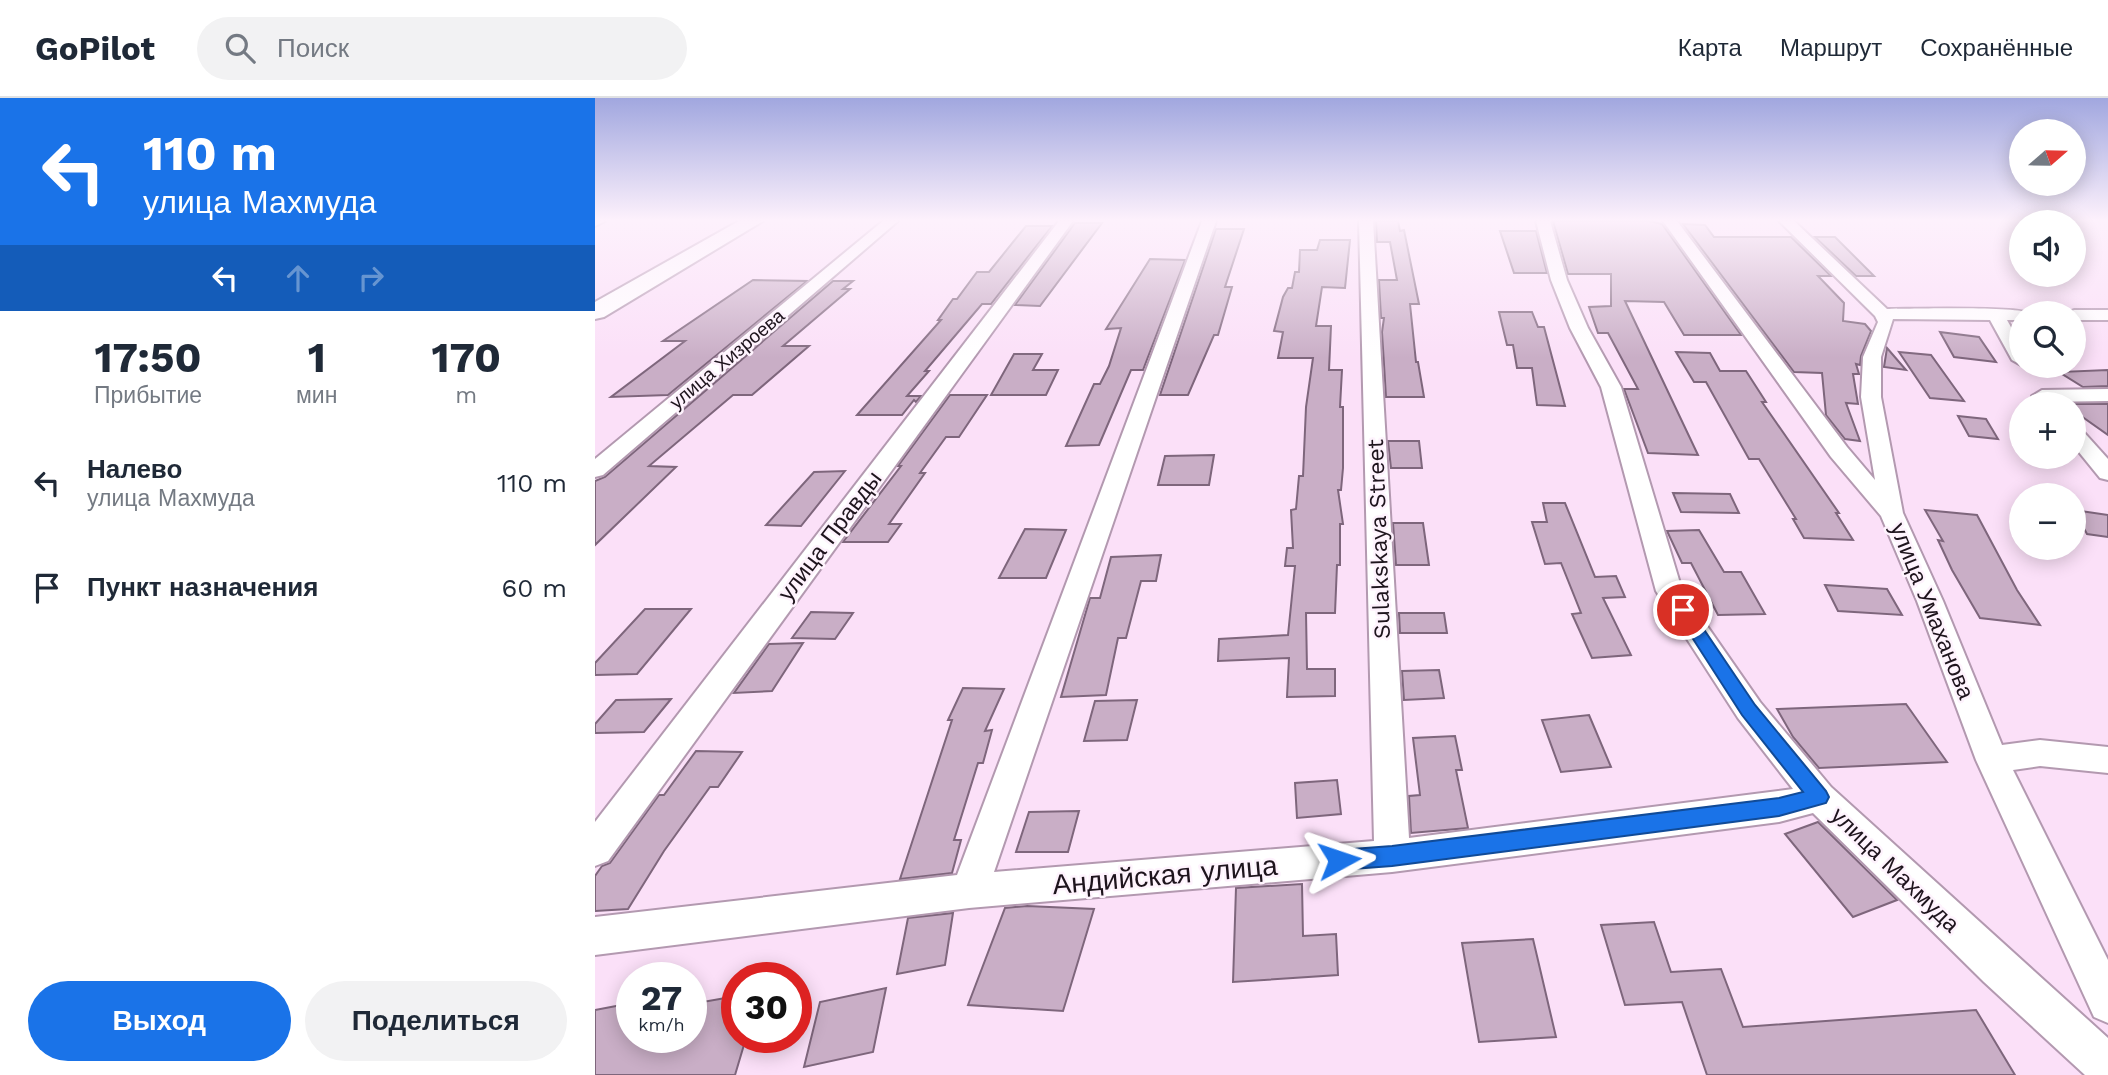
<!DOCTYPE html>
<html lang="ru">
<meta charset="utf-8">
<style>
body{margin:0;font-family:"Work Sans",sans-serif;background:#f2f2f3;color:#1f2937;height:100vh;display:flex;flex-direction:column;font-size:26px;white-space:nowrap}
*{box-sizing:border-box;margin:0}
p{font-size:23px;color:#747a83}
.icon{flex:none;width:38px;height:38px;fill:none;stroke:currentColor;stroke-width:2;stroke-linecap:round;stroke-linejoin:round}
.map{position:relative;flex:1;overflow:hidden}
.side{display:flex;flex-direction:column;background:#fff;width:595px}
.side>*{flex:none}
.top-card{background:#1a73e8;color:#fff;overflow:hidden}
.needle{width:46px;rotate:70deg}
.fabs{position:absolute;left:1414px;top:21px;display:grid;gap:14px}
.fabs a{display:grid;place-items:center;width:77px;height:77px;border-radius:50%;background:#fff;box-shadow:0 4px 18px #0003;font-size:35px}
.speed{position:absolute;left:21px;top:864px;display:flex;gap:14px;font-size:35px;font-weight:700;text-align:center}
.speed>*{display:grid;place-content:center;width:91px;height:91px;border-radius:50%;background:#fff;box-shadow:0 4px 18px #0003;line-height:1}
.speed small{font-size:18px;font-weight:400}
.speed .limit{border:10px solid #d22;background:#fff;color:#111}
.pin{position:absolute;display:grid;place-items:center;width:60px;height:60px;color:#fff;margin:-30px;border:4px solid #fff;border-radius:50%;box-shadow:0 2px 7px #0007}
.me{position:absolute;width:77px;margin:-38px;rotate:85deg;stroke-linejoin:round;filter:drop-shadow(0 0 5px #0008)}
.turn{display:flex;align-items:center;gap:24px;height:147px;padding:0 28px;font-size:32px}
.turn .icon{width:91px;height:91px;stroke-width:2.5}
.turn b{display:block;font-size:49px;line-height:60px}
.lanes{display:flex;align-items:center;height:66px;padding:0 28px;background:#0003;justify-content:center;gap:35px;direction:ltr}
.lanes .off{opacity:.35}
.eta{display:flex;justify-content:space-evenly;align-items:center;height:119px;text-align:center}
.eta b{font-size:42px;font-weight:700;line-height:49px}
.button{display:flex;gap:14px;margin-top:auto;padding:14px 28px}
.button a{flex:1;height:80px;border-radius:42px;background:#1a73e8;color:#fff;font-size:28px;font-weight:700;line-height:80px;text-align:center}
.button a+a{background:#f2f2f3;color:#1f2937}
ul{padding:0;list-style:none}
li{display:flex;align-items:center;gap:21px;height:105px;padding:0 28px}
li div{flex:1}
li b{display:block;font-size:26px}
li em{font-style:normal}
header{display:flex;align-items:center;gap:42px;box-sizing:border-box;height:98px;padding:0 35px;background:#fff;border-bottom:2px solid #e0e1e3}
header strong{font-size:33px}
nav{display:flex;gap:38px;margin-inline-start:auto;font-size:24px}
.search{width:490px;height:63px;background:#f2f2f3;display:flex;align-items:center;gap:18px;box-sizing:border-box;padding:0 24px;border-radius:38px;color:#747a83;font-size:26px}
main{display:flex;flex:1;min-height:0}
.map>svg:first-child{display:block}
.building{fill:#c9aec6;stroke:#7e667c;stroke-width:2}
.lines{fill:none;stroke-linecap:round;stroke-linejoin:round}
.street-casing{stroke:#b399b0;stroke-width:4}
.highway-casing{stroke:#b399b0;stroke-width:4}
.street{fill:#fff;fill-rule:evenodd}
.highway{fill:#fff;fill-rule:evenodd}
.route{fill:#1a73e8;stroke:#114b97;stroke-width:2}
.labels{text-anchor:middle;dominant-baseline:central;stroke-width:5;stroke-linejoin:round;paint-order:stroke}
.far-street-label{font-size:19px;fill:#1e141d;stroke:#fef3fd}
.street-label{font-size:23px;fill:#1e141d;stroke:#fef3fd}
.near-street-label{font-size:28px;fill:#1e141d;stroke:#fef3fd}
</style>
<header>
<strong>GoPilot</strong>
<div class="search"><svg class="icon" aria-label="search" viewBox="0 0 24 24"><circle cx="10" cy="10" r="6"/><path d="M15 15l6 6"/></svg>Поиск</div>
<nav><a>Карта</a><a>Маршрут</a><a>Сохранённые</a></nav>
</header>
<main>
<section class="side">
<div class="top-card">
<div class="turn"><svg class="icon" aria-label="left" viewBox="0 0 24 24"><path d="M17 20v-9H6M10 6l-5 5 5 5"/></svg><div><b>110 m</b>улица Махмуда</div></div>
<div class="lanes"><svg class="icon" aria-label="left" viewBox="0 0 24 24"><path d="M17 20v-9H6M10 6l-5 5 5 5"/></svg><svg class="icon off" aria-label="ahead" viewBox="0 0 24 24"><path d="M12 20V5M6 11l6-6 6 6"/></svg><svg class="icon off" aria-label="right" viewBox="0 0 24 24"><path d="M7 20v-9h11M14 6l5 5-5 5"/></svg></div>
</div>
<div class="eta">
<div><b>17:50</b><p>Прибытие</p></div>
<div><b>1</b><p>мин</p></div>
<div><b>170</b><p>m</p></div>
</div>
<ul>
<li><svg class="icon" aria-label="left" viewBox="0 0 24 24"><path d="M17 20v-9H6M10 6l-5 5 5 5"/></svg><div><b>Налево</b><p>улица Махмуда</p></div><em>110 m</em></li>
<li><svg class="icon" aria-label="arrive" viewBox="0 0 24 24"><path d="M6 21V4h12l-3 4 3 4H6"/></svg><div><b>Пункт назначения</b></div><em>60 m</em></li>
</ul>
<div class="button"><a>Выход</a><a>Поделиться</a></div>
</section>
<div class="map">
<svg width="1513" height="977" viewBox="0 0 1513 977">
<rect width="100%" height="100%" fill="#fbe0f8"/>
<g class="building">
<polygon points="781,123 803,123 805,133 809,132 824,206 815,206 821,264 823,264 829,299 791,299 787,234 789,220 786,220 784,182 802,182 795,144 782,144"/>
<polygon points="958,123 1054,123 1067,126 1146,237 1089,237 1069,204 1030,203 1103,357 1053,355 1029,291 1043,291 1013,235 1003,235 994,209 1016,208 1016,176 973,176"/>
<polygon points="480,125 507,125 445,208 420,207"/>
<polygon points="1088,126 1110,127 1119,139 1196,139 1236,178 1223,178 1249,205 1248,223 1270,226 1276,233 1266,258 1265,267 1261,266 1264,276 1258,276 1263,306 1251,305 1265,343 1250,341 1231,317 1227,275 1199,274"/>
<polygon points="431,128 457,128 396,206 387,206 330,273 334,273 312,298 326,298 321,304 319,302 307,317 262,317 346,222 343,222 358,201 362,201 382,174 394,174"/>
<polygon points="621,131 649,131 630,189 637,189 623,237 619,237 593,297 565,297"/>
<polygon points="905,133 941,133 952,175 919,175"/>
<polygon points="1220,139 1240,139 1279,178 1261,178"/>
<polygon points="725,142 755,142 750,190 727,189 721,228 736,228 734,272 747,272 745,309 748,309 748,370 746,392 743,392 748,426 745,426 745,467 742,467 740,515 711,515 712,571 740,571 740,598 692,599 694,560 623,563 624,541 693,537 700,468 690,468 692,450 698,450 696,412 701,411 704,378 708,378 711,309 718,260 683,260 688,234 679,233 688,199 693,190 697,190 700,174 704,174 705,152 722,152"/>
<polygon points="555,161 590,162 548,272 536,272 504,347 471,348 499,286 505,286 514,268 526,230 511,231"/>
<polygon points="158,182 212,183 73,297 16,299 90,243 68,243"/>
<polygon points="238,183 258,183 248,191 255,191 188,248 214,248 157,297 138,297 54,368 81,369 0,447 0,383 10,379"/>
<polygon points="904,214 937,214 943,229 949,229 970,308 942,307 937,270 922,270 918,247 912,247"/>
<polygon points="1345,234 1384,239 1401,264 1359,259"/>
<polygon points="1292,250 1311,272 1289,269"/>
<polygon points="1081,254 1115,255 1125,273 1151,273 1171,304 1167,304 1244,415 1241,415 1258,442 1209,440 1198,421 1201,421 1164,361 1154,361 1111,284 1099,284"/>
<polygon points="1304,254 1336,257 1369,303 1335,300"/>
<polygon points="419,256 447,256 438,272 463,272 451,297 396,297"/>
<polygon points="1513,272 1513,288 1488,289 1464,274"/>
<polygon points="355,297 392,297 364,339 351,339 325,375 330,375 294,426 306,426 293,444 248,444 306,368 303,368"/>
<polygon points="1472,306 1513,306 1513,337 1479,313 1479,306"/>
<polygon points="1363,318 1391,321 1403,341 1374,338"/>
<polygon points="793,343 824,343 827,370 796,370"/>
<polygon points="619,357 614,387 563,387 570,358"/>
<polygon points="250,373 206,428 171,427 219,374"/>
<polygon points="1078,395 1135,396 1144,415 1086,414"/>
<polygon points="948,405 970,405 1000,479 1021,478 1030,499 1008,500 1036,557 997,560 977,516 986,515 966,465 950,466 937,424 952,424"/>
<polygon points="1330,412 1382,417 1422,492 1445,527 1385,520 1357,472 1343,442 1348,443"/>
<polygon points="1479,412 1513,417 1513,439 1492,436"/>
<polygon points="798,425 828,425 834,467 801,467"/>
<polygon points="430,431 471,432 451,480 404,480"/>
<polygon points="1104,432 1129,474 1146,474 1170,516 1123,517 1096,465 1087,465 1072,433"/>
<polygon points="566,457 561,483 546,483 531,540 523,540 511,597 466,599 495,500 505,500 516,459"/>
<polygon points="1230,487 1292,491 1307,517 1243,513"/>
<polygon points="50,511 96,511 42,576 0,577 0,565"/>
<polygon points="216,514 258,515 240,541 197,540"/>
<polygon points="804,515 849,515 852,535 805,535"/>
<polygon points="208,545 177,593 139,595 174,546"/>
<polygon points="844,572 849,600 809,602 807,573"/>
<polygon points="368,590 409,591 390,633 397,632 388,665 383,665 359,742 366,742 357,775 305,781 357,622 353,622"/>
<polygon points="76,601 49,634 0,635 0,626 21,602"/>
<polygon points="542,602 532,642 489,643 500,603"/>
<polygon points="1311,606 1352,664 1224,670 1198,639 1182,611"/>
<polygon points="994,617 1016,669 966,674 947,622"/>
<polygon points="860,638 867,672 861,672 873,730 816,735 814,698 825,697 818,640"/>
<polygon points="101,653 147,654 123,689 115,689 69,753 33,811 0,813 0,778 7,768 15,765 64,697 69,697"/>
<polygon points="742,682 746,716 702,720 700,685"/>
<polygon points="484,713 473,754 421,754 434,714"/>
<polygon points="1223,724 1302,802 1258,819 1190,736"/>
<polygon points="707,786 708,838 741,836 743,877 638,884 641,790"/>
<polygon points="432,808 499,811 468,913 373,907 410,810"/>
<polygon points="358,815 350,867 302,876 313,820"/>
<polygon points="1059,824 1076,874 1126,871 1148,929 1381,912 1420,977 1112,977 1087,904 1030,907 1006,827"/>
<polygon points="938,841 961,939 884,944 867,845"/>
<polygon points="291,890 278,954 209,969 225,904"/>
<polygon points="142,898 142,940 151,940 140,977 0,977 0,912 37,905 37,940 96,940 96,906"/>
</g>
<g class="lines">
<g class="street-casing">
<g id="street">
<polygon points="0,123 10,123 0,128"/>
<polygon points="288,123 303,123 8,377 0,379 0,361"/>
<polygon points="464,123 478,123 13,763 0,768 0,724"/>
<polygon points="607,123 621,123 399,774 779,743 764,123 778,123 814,740 1198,691 1143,620 1061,493 1006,289 975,230 956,182 941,123 955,123 972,182 993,230 1026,289 1087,492 1165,604 1236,689 1513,940 1513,977 1490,977 1389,884 1218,715 1184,724 797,774 374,810 0,857 0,819 362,777"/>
<path d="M1068 123H1082L1252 349 1280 382 1266 299 1268 259 1283 224 1280 218 1184 123H1199L1292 211C1316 211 1420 208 1433 215H1426V222H1412L1426 247V267L1417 262 1395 222 1298 221 1286 259V299L1308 415 1348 503 1407 647 1445 642 1513 649V675L1445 668 1418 672 1513 862V925L1499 919 1381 662 1322 503 1286 418 1236 359Z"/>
<polygon points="1479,212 1513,212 1513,222 1479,222 1479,215 1472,215"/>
<polygon points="1513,291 1513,303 1447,304 1437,298 1447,292"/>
<polygon points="1479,329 1486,331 1513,361 1513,382 1505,380 1479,348"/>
</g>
</g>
<g class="highway-casing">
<polygon id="highway" points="144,123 168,123 9,219 0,221 0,204"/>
</g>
<use href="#street" class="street"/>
<use href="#highway" class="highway"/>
</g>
<linearGradient id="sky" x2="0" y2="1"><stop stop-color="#a1a7df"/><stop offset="0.47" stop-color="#fdf1fc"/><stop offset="1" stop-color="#fdf1fc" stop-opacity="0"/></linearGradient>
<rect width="1513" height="260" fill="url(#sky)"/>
<polygon class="route" points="1088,507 1093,508 1160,607 1231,693 1234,699 1231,705 1184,718 797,768 744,772 737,769 734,762 737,755 744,752 797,748 1184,700 1208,694 1147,617 1082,516 1079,512"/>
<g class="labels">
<g class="far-street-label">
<text transform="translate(132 261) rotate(-40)">улица Хизроева</text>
</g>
<g class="street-label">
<text transform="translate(235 438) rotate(-53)">улица Правды</text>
<text transform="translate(784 441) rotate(-92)">Sulakskaya Street</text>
<text transform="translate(1337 513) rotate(68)">улица Умаханова</text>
<text transform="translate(1300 772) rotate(44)">улица Махмуда</text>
</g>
<g class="near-street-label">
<text transform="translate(570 777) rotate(-5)">Андийская улица</text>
</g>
</g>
</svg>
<div class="fabs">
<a><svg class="needle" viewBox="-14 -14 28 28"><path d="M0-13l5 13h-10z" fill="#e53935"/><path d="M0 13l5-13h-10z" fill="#747a83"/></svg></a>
<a><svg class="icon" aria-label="sound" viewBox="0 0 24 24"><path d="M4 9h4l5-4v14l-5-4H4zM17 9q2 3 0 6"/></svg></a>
<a><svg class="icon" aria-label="search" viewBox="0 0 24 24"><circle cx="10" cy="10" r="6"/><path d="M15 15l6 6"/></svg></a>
<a>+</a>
<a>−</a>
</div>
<div class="speed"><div>27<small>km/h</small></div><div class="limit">30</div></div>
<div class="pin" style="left:1088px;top:512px;background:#d93025"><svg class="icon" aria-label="arrive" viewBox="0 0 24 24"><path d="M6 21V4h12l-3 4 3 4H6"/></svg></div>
<svg class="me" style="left:744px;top:762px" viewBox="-20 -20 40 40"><path d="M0-17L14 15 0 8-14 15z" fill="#1a73e8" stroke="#fff" stroke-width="4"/></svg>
</div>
</main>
